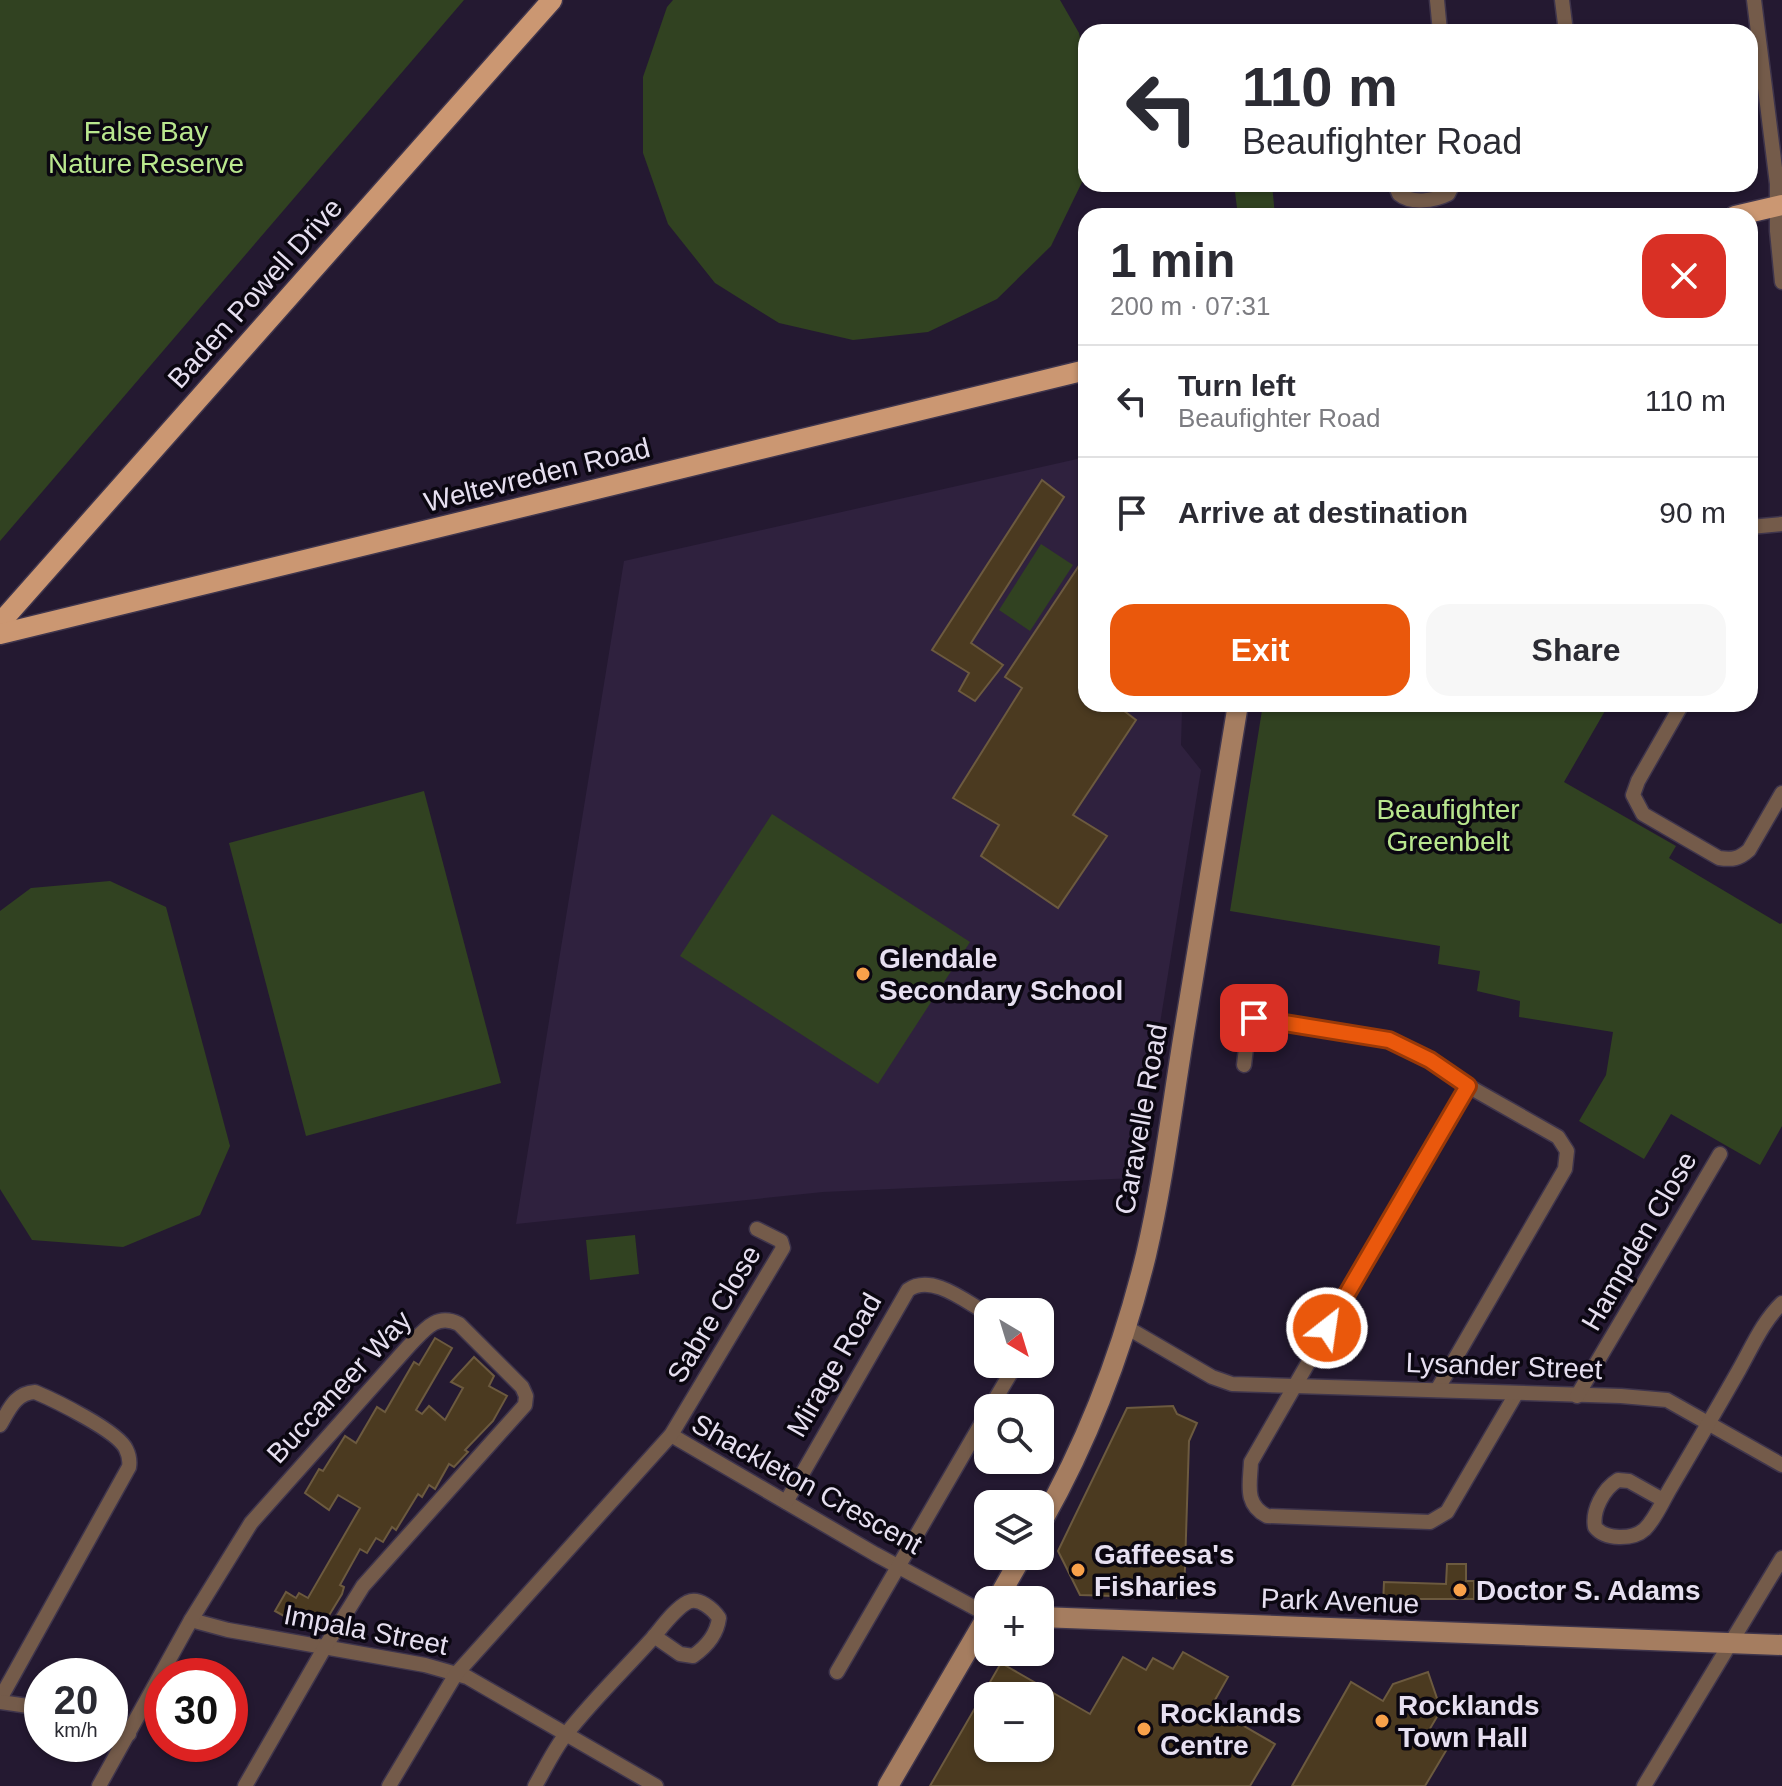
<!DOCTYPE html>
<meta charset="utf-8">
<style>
body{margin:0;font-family:Helvetica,sans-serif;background:#f7f7f7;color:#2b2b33;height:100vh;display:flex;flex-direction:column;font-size:30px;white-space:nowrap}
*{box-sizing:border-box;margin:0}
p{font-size:26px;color:#7c7c81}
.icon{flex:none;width:44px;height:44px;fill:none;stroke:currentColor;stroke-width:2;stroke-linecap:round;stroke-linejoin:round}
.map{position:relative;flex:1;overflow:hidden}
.details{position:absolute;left:1078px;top:208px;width:680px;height:504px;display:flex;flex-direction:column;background:#fff;border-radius:24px;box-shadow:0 2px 6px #0004}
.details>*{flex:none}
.hud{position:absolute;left:1078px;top:24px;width:680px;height:168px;border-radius:24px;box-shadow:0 2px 6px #0004;background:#fff;color:#2b2b33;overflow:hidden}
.needle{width:52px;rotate:142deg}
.tools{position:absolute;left:974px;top:1298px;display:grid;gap:16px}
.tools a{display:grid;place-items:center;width:80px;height:80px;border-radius:16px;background:#fff;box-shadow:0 2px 6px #0004;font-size:40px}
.speed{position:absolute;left:24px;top:1658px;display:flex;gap:16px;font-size:40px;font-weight:700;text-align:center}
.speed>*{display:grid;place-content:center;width:104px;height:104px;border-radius:50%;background:#fff;box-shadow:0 2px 6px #0004;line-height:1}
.speed small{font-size:20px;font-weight:400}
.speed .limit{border:12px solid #d22;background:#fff;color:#111}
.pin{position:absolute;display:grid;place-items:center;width:68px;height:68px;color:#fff;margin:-34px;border-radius:16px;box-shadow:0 4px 12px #0006}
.me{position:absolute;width:88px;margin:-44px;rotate:30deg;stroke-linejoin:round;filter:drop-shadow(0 0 6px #0008)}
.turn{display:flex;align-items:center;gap:28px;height:168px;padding:0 32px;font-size:36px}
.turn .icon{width:104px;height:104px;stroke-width:2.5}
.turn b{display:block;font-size:56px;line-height:68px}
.round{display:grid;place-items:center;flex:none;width:84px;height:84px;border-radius:24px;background:#f7f7f7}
.summary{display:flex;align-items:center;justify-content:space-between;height:136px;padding:0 32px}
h1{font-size:48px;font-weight:700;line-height:60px}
.primary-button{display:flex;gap:16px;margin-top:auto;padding:16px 32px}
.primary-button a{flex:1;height:92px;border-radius:24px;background:#ea580c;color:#fff;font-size:32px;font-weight:700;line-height:92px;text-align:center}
.primary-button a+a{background:#f7f7f7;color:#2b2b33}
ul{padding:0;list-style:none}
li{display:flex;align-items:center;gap:24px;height:112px;padding:0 32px;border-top:2px solid #e1e1e2}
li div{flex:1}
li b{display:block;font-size:30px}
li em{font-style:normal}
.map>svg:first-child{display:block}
.built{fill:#2f213e}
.green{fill:#314221}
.building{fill:#4b3a20;stroke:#6c5a3f;stroke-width:2;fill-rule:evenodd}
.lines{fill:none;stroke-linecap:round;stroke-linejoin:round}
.street-casing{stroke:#3f354c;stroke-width:17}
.secondary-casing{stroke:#3f354c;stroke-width:23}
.primary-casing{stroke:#3f354c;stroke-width:23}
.street{stroke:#745b4a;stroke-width:14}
.secondary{stroke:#a57d60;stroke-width:20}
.primary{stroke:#cb9772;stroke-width:20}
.route-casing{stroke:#983908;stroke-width:20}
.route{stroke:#ea580c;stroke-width:14}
.poi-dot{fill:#f8a14a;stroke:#0b0711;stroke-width:3}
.labels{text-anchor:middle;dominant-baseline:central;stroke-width:7;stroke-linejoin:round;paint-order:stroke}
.park-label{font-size:28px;fill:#b9e78e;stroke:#0b0711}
.street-label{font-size:28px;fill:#e6dff0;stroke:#0b0711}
.poi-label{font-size:28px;font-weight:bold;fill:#e6dff0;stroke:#0b0711;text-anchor:start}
</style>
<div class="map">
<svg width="1782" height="1786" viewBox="0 0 1782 1786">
<rect width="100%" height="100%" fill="#241931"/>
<polygon class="built" points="1086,457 1086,704 1197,704 1197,711 1182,711 1181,745 1201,770 1135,1178 823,1192 516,1224 624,561"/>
<g class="green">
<polygon points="0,0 464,0 0,541"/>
<polygon points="673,0 1060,0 1079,33 1086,69 1086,162 1084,178 1051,246 997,299 928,332 853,340 779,323 715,283 668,224 643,153 643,77 667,7"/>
<polygon points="1234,184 1272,184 1275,216 1238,216"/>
<polygon points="1041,544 1073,565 1030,631 999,610"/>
<polygon points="1263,704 1609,704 1564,782 1676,846 1669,858 1780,924 1782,923 1782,1126 1760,1165 1671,1114 1644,1159 1579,1121 1606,1075 1613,1032 1519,1017 1520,1001 1477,991 1480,971 1438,964 1440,946 1230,911"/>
<polygon points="424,791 501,1083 306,1136 229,843"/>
<polygon points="772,814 970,942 878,1084 680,956"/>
<polygon points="110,881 166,907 230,1146 200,1215 123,1247 32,1240 0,1189 0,911 31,888"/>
<polygon points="635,1235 639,1274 590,1280 586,1240"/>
</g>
<g class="building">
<polygon points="1042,480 1064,497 971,643 1003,665 975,701 959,691 969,673 932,650"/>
<polygon points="1086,555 1086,704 1115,704 1136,720 1073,815 1107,836 1058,908 981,856 999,825 953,798 1022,688 1005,677"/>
<polygon points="435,1338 452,1348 416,1410 422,1414 429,1406 445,1420 463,1388 451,1382 474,1357 494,1376 489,1386 507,1396 493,1421 465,1450 468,1452 454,1467 449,1464 435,1489 429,1485 422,1497 418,1494 396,1530 392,1527 383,1542 376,1538 367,1553 360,1549 340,1585 344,1587 342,1594 322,1627 310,1620 306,1628 275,1611 286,1592 296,1598 299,1593 308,1598 360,1508 338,1495 329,1510 305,1493 319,1469 323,1471 345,1436 356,1443 377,1407 385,1412 414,1362 419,1365"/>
<polygon points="1173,1406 1177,1414 1197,1423 1189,1441 1184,1598 1080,1595 1058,1551 1127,1408"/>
<polygon points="1447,1564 1466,1564 1466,1581 1474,1581 1474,1599 1405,1599 1403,1606 1383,1605 1384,1582 1446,1584"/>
<path d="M1183 1652 1228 1677 1211 1707 1275 1744 1250 1786H930L1001 1663 1090 1714 1123 1657 1146 1670 1153 1658 1173 1669ZM988 1696H1040V1748H988Z"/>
<polygon points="1428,1672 1441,1710 1428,1732 1450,1744 1425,1786 1292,1786 1351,1682 1383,1701 1393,1684"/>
</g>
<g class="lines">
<g class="street-casing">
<g id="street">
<polyline points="1437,0 1440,32"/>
<polyline points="1562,0 1566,32"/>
<polyline points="1754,0 1777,184 1777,231 1782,282"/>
<path d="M1395 184 1399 194C1411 204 1434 201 1448 194L1453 184"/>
<polyline points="1750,527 1782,524"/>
<path d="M1682 704 1638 781 1633 795 1643 814 1719 858C1732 860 1739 859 1749 850L1782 793"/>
<polyline points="1244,1065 1249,1023 1254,1018 1389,1040 1430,1060 1468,1086 1558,1137 1567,1151 1565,1169 1437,1390"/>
<path d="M1468 1086 1251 1462C1250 1485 1244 1504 1267 1516L1430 1522 1447 1512 1516 1394"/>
<polyline points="1126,1327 1212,1377 1232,1384 1621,1396 1667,1400 1782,1465"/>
<polyline points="1577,1396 1720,1154"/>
<polyline points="990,1408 1016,1364"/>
<path d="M0 1425C9 1410 15 1393 35 1392 54 1400 118 1431 126 1449 129 1455 130 1461 129 1467L0 1699"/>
<polyline points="671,1435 875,1554 988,1615"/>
<path d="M1663 1500 1629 1481 1618 1480C1603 1489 1592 1511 1595 1527 1605 1540 1633 1540 1645 1529 1656 1518 1663 1500 1671 1487 1694 1448 1717 1409 1739 1370 1752 1347 1763 1321 1782 1303"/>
<path d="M786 1502 908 1290C932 1273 966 1302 988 1314"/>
<polyline points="191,1620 228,1630 425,1665 467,1677 656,1786"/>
<polyline points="837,1672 988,1412"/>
<polyline points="0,1702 42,1708"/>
<polyline points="110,1724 129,1734"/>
<path d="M99 1786 191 1620 251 1523 407 1348C423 1332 435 1312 459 1324L522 1387 526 1396 525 1405 363 1586 325 1647 245 1786"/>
<polyline points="389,1786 456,1674 671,1435 783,1248 781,1241 757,1229"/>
<path d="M535 1786C545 1769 554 1749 567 1733 592 1701 622 1672 650 1641 660 1630 674 1609 688 1602 699 1597 713 1609 719 1618 717 1634 706 1647 693 1656L680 1654 654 1636"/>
<polyline points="1644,1786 1782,1558"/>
</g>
</g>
<g class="secondary-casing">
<g id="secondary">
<path d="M1040 1525C1088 1441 1123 1349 1146 1255 1163 1182 1172 1107 1184 1033 1202 924 1220 814 1238 704"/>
<polyline points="997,1600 1022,1556"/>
<polyline points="1040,1617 1782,1645"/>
<polyline points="888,1786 988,1615"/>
</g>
</g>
<g class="primary-casing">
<g id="primary">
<polyline points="1735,216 1782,205"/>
<polyline points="0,623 552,0"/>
<polyline points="0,634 1086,370"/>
</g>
</g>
<use href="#street" class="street"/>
<use href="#secondary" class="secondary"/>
<use href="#primary" class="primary"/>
</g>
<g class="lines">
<g class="route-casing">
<polyline id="route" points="1254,1018 1389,1040 1430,1060 1468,1086 1327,1328"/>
</g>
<use href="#route" class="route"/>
</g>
<g class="poi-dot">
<circle cx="863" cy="974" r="8"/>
<circle cx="1078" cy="1570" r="8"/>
<circle cx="1460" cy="1590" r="8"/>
<circle cx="1382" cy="1721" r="8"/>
<circle cx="1144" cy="1729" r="8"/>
</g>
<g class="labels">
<g class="park-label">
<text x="146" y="131">False Bay<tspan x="146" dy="32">Nature Reserve</tspan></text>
<text x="1448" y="809">Beaufighter<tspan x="1448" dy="32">Greenbelt</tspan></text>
</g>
<g class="street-label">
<text transform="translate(255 293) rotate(-48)">Baden Powell Drive</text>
<text transform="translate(537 475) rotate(-14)">Weltevreden Road</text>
<text transform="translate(1141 1119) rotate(-80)">Caravelle Road</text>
<text transform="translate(1639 1241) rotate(-60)">Hampden Close</text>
<text transform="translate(714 1314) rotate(-59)">Sabre Close</text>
<text transform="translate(834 1365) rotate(-60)">Mirage Road</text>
<text transform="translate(1504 1366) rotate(2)">Lysander Street</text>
<text transform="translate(339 1387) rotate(-47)">Buccaneer Way</text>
<text transform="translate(807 1484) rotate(29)">Shackleton Crescent</text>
<text transform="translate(1340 1601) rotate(2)">Park Avenue</text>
<text transform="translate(366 1630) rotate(11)">Impala Street</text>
</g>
<g class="poi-label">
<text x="879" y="958">Glendale<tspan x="879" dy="32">Secondary School</tspan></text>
<text x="1094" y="1554">Gaffeesa's<tspan x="1094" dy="32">Fisharies</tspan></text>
<text x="1476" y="1590">Doctor S. Adams</text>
<text x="1398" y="1705">Rocklands<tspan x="1398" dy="32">Town Hall</tspan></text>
<text x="1160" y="1713">Rocklands<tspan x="1160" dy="32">Centre</tspan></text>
</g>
</g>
</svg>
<div class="tools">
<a><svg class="needle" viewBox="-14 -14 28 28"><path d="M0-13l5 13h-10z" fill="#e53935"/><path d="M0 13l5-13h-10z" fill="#7c7c81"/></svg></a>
<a><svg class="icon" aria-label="search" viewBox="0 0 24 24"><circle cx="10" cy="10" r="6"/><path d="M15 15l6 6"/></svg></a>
<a><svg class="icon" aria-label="layers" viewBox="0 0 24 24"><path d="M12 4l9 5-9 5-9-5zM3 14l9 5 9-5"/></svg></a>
<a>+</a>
<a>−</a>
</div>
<div class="speed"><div>20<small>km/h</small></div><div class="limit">30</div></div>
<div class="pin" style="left:1254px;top:1018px;background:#d93025"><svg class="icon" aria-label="arrive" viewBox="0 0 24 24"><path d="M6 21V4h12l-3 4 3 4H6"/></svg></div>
<svg class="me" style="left:1327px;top:1328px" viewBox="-20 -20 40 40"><circle r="17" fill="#ea580c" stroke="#fff" stroke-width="3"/><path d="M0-11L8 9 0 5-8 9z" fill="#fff"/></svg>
<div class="hud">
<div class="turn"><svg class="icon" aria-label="left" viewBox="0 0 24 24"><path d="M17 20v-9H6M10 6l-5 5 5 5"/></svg><div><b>110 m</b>Beaufighter Road</div></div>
</div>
<section class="details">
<div class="summary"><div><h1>1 min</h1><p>200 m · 07:31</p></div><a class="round" style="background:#d93025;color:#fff"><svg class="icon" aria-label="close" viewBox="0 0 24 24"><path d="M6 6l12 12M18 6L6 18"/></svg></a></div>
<ul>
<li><svg class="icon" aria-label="left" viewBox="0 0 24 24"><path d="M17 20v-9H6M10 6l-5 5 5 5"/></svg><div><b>Turn left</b><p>Beaufighter Road</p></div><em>110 m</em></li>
<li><svg class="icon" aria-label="arrive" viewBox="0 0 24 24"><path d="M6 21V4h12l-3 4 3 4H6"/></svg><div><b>Arrive at destination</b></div><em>90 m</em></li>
</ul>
<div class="primary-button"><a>Exit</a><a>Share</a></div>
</section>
</div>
